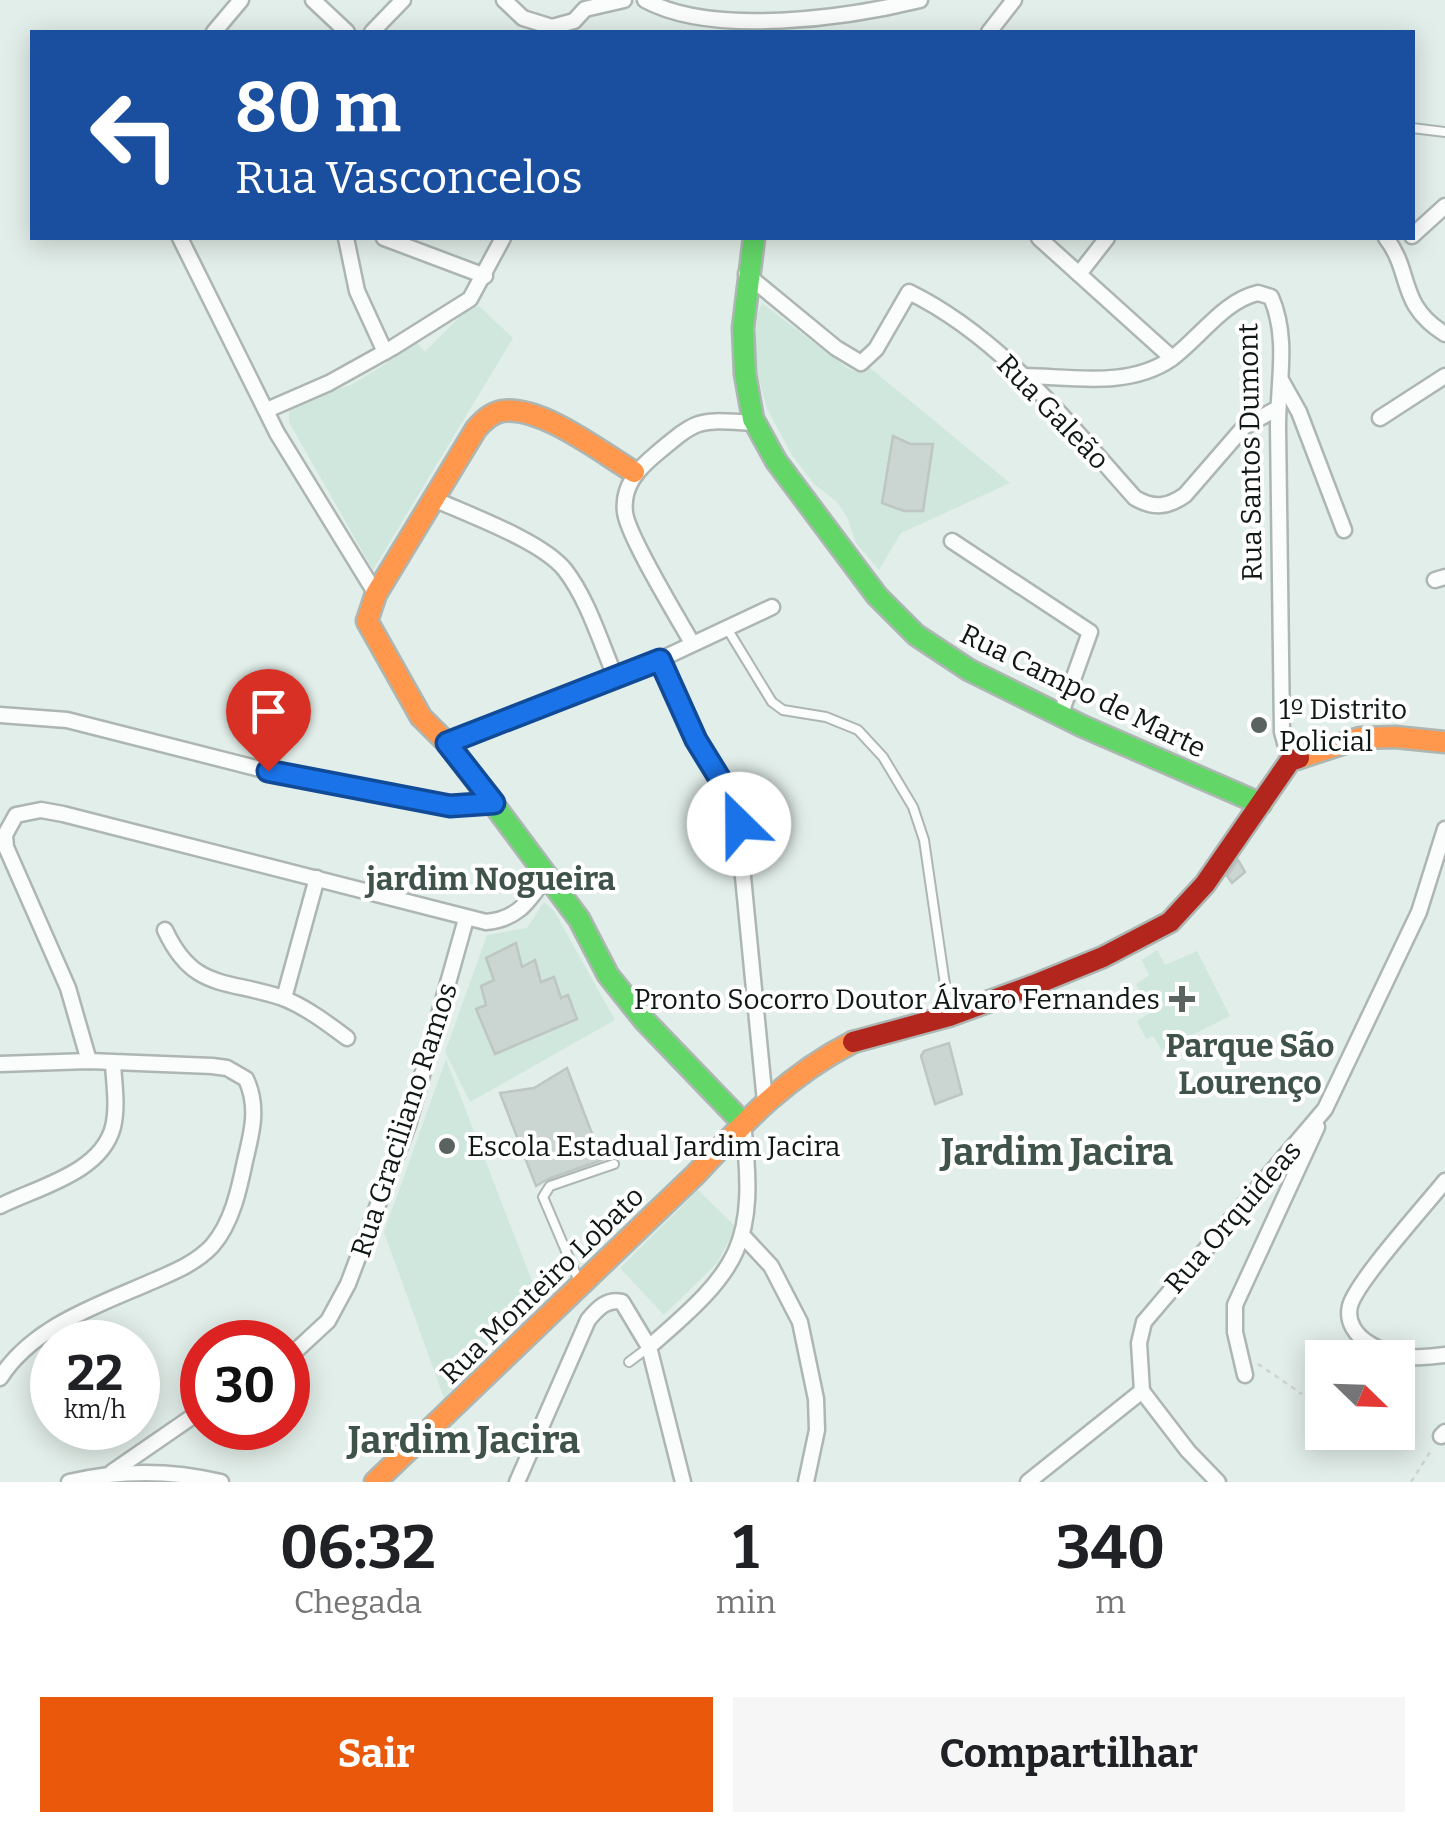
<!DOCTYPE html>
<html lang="pt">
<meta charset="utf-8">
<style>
body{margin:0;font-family:Bitter,serif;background:#f6f6f6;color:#202124;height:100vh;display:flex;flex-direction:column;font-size:38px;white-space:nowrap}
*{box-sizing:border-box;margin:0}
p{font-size:32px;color:#757577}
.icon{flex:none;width:55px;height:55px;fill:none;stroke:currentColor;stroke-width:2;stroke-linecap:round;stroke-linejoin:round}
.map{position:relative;height:1482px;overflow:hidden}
.side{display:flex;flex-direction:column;background:#fff;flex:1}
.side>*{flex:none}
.hud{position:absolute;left:30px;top:30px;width:1385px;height:210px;border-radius:0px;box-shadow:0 5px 25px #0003;background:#1a4fa0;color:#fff;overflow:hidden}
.needle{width:65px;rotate:113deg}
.tools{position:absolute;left:1305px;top:1340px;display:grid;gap:20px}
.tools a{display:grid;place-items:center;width:110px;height:110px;border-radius:0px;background:#fff;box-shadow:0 5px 25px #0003;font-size:50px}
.speed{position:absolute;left:30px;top:1320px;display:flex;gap:20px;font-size:50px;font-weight:700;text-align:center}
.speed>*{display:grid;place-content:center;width:130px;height:130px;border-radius:50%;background:#fff;box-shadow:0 5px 25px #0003;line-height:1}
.speed small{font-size:25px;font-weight:400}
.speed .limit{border:15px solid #d22;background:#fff;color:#111}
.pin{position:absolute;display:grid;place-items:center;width:85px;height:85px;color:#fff;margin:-102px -42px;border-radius:50% 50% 50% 0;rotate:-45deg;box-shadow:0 0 10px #0007}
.pin .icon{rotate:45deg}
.me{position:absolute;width:110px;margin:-55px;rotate:337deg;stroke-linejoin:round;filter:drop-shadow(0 0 8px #0008)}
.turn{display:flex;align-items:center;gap:35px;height:210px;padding:0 40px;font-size:45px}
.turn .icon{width:130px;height:130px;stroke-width:2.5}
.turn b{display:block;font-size:70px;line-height:85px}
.eta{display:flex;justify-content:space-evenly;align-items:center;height:170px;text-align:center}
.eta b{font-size:60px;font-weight:700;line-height:70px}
.primary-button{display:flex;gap:20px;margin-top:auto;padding:20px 40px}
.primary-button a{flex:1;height:115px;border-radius:0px;background:#ea580c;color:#fff;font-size:40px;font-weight:700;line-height:115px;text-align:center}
.primary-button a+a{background:#f6f6f6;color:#202124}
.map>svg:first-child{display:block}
.built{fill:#d0e7de}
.building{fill:#cbd5d1;stroke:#bdc6c2;stroke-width:2.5}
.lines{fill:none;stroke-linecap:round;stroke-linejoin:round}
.lane-casing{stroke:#adb6b2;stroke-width:12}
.street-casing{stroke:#adb6b2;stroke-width:19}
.fast-casing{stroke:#adb6b2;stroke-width:25}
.slow-casing{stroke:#adb6b2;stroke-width:25}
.jam-casing{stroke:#adb6b2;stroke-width:25}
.path{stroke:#cfd4d2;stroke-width:2.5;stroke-dasharray:5 5;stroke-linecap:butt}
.lane{stroke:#fbfcfc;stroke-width:8}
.street{stroke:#fbfcfc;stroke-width:14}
.fast{stroke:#63d668;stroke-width:20}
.slow{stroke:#ff974d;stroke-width:20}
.jam{stroke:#b3261e;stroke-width:20}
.route-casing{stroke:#114b97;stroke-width:25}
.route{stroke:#1a73e8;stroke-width:18}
.poi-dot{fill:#5a635f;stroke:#fff;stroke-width:4}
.labels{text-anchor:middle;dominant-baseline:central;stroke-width:8;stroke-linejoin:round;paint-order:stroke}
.street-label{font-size:28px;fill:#101815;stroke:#fff}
.poi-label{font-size:28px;fill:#101815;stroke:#fff;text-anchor:start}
.quarter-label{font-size:32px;font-weight:bold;fill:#40534b;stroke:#fff}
.district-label{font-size:38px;font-weight:bold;fill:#40534b;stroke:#fff}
</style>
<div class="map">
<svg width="1445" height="1482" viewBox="0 0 1445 1482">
<rect width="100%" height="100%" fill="#e2eee9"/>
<g class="built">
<polygon points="762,303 846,367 854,371 870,368 1010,483 901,533 879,570 856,543 847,517 837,502 814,484 792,455 767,409 753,358 758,313"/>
<polygon points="479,306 513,338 373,570 289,422 289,411 309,399 351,385 384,365 415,341 425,352 466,310"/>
<polygon points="544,902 554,911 615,1020 470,1102 445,1052 487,935 527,928"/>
<polygon points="1157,950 1165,965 1197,951 1230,1016 1162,1050 1153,1036 1146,1039 1137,1021 1150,1013 1136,984 1149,975 1142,960"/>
<polygon points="446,1059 540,1302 444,1398 384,1232"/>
<polygon points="698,1190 736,1227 717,1263 664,1315 620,1268"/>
</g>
<g class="building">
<polygon points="893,436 910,444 933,444 923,511 904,511 882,503"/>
<polygon points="1238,860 1245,872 1232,883 1227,876"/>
<polygon points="516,943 522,967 535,960 541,982 554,977 561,998 568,995 577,1019 495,1054 476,1009 486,1005 481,986 494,980 486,958"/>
<polygon points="949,1043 962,1094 935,1104 921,1056 924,1051"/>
<polygon points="567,1068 602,1160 548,1179 536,1186 500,1093 534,1088"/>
</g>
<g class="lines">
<g class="lane-casing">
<g id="lane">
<polyline points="1412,128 1445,132"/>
<polyline points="728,630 772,702 783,710 826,717 858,730 883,757 913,807 924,840 949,1012"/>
<polyline points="580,1284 543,1197 550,1186 614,1164"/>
<polyline points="629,1362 649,1347"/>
</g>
</g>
<g class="street-casing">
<g id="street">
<polyline points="313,0 347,32"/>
<polyline points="504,0 523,18 552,27 574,21 585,9 624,0"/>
<path d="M645 0C713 37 847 18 920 0"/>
<polyline points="214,32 241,0"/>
<polyline points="372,32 403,0"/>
<polyline points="989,32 1014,0"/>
<polyline points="1412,236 1445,206"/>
<polyline points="180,238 277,433 376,594"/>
<polyline points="346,238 357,291 385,352"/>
<polyline points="384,238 485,276"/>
<polyline points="1039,238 1172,358"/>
<path d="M1386 238C1413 273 1397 304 1445 334"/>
<path d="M746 274 836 348 861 363 876 349 909 292C1001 337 1068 423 1135 498 1154 509 1168 507 1185 495L1244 427 1278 408"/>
<polyline points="1079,274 1107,238"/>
<path d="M1025 376C1073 377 1129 388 1171 359 1200 338 1223 301 1258 293L1271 297C1289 338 1278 382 1278 426 1279 528 1281 630 1282 732L1290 761"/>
<polyline points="1281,380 1299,412 1344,530"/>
<polyline points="267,410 329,383 392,348 470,299 503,238"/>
<polyline points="1380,418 1445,376"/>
<path d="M434 499C469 515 542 541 565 570 588 600 600 641 615 676"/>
<polyline points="952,541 1090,632 1060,716"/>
<polyline points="1435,580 1445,577"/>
<path d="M692 643C678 618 627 535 625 512 622 486 638 469 656 454 700 417 697 420 754 423"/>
<polyline points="659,660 696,740 736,805 765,1102"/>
<polyline points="0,715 67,720 268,771 451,806 494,803"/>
<polyline points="447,743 659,660 772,607"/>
<path d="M165 930C193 990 224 979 280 997 303 1005 327 1023 347 1038"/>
<polyline points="284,998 317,878"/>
<path d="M89 1061 68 988 6 847 5 835 16 815 41 810 63 814 486 922C518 919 528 902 546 877"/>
<path d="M0 1064 89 1061 212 1066 227 1068 246 1079C259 1107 252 1132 245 1161 239 1190 232 1223 212 1246 196 1263 174 1272 153 1281 99 1305 33 1326 0 1378"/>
<path d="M1445 1181C1426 1205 1356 1282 1350 1306 1346 1322 1356 1336 1370 1344 1393 1359 1419 1359 1445 1355"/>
<path d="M0 1206C38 1187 101 1173 113 1127 118 1106 114 1084 113 1063"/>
<polyline points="743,1236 771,1266 800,1322 816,1399 817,1430 806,1482"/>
<polyline points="288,1358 328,1321 348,1284 408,1125 466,919"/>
<polyline points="1245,1375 1235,1332 1235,1305 1317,1127"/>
<polyline points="1142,1391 1139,1343 1144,1322 1325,1109 1419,912 1445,829"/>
<polyline points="1142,1391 1188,1451 1218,1482"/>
<polyline points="1441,1436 1445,1432"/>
<polyline points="112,1472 202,1410"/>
<path d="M69 1482C119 1470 171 1470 221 1482"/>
<path d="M517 1482 588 1320C597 1309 607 1298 622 1302L649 1347"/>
<path d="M683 1482 649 1347C741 1268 757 1245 743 1123"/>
<polyline points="1028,1482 1142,1391"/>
</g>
</g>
<g class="fast-casing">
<g id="fast">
<polyline points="754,238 743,328 745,374 753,419 776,461 877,596 916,635 969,670 1082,726 1261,804"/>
<polyline points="477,782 579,919 608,975 644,1020 743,1123"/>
</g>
</g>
<g class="slow-casing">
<g id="slow">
<polyline points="1299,758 1360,738 1395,737 1445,742"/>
<path d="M477 782 447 743 421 717 367 621 376 594 476 429C483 421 491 413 502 411 541 405 602 453 634 472"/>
<path d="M375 1482 696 1174C745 1121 788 1075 853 1042"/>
</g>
</g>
<g class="jam-casing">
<polyline id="jam" points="853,1042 949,1016 1034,985 1103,957 1170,922 1205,884 1290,761 1299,758"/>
</g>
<g class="path">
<polyline points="1258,1364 1302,1394"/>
<polyline points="1411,1482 1432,1449"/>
</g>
<use href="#lane" class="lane"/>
<use href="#street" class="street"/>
<use href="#fast" class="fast"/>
<use href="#slow" class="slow"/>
<use href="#jam" class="jam"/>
</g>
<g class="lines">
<g class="route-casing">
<polyline id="route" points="268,771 450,806 494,803 447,743 660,660 696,740 736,805 739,824"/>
</g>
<use href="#route" class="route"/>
</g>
<g class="poi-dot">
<circle cx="1259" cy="725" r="10"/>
<path d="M1177 984h10v10h10v10h-10v10h-10v-10h-10v-10h10z"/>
<circle cx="447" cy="1146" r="10"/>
</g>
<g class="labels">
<g class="street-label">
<text transform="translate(1053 412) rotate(46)">Rua Galeão</text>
<text transform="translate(1250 452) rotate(-91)">Rua Santos Dumont</text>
<text transform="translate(1083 691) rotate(26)">Rua Campo de Marte</text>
<text transform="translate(404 1120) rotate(-72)">Rua Graciliano Ramos</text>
<text transform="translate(1233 1217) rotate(-49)">Rua Orquideas</text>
<text transform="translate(542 1285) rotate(-44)">Rua Monteiro Lobato</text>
</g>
<g class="poi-label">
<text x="1279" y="709">1º Distrito<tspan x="1279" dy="32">Policial</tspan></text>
<text x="1160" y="999" text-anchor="end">Pronto Socorro Doutor Álvaro Fernandes</text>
<text x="467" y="1146">Escola Estadual Jardim Jacira</text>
</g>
<g class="quarter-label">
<text x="491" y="879">jardim Nogueira</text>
<text x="1250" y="1046">Parque São<tspan x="1250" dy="37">Lourenço</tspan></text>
</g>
<g class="district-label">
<text x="1057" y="1152">Jardim Jacira</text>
<text x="464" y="1440">Jardim Jacira</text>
</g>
</g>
</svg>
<div class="tools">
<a><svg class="needle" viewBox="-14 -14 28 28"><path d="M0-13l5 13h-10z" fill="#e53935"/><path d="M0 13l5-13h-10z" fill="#757577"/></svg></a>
</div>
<div class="speed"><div>22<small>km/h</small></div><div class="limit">30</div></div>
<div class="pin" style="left:268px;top:771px;background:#d93025"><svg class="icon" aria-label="arrive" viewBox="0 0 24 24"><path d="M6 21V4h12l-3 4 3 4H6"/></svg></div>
<svg class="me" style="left:739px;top:824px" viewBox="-20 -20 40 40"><circle r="19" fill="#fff"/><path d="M0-13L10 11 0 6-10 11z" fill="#1a73e8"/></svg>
<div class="hud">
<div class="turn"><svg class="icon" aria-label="left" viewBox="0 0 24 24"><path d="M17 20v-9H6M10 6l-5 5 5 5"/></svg><div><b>80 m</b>Rua Vasconcelos</div></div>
</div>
</div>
<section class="side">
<div class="eta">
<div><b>06:32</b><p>Chegada</p></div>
<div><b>1</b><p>min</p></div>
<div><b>340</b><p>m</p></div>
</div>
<div class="primary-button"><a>Sair</a><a>Compartilhar</a></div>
</section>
